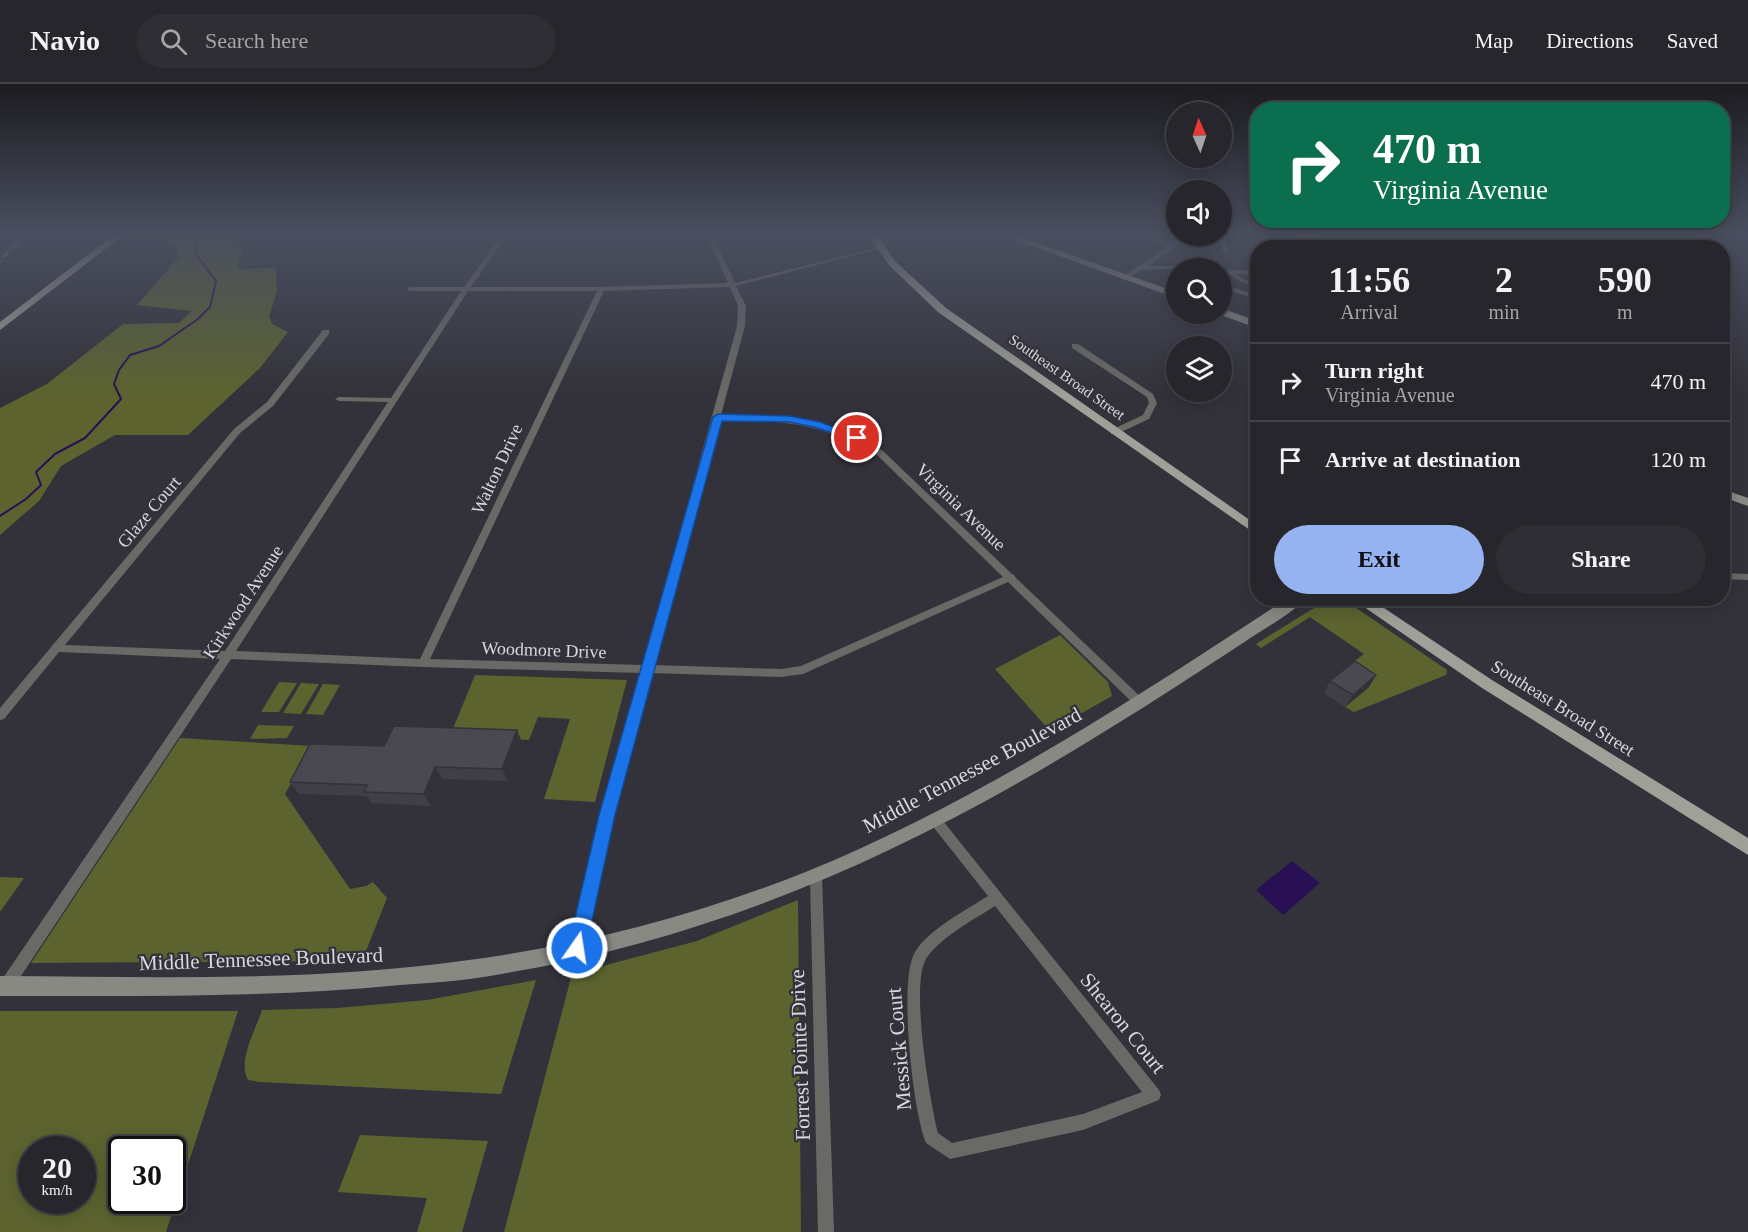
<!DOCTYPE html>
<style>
body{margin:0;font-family:Georgia,serif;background:#2e2e34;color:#f1f3f6;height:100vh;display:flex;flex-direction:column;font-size:22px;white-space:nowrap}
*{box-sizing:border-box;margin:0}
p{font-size:20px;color:#a4a5a9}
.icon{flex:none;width:33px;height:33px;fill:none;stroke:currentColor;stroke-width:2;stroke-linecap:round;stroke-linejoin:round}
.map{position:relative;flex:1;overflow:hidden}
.drawer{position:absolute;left:1250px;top:156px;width:480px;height:366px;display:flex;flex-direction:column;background:#26262c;border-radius:24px;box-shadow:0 3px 15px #0003,0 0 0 2px #424348}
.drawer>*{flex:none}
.hud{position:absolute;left:1250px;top:18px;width:480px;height:126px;border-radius:24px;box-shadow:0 3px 15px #0003,0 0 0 2px #424348;background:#0b6e4f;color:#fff;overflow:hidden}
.needle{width:39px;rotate:357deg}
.tools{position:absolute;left:1166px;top:18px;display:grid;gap:12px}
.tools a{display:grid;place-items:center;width:66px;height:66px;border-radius:50%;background:#26262c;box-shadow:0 3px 15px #0003,0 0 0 2px #424348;font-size:30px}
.speed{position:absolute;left:18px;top:1052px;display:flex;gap:12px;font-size:30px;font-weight:700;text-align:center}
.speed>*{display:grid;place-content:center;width:78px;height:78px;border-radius:50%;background:#26262c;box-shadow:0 3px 15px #0003,0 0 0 2px #424348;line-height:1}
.speed small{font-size:15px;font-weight:400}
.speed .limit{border:3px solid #111;border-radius:9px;background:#fff;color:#111}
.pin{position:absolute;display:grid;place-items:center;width:51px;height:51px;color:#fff;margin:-26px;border:3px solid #fff;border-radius:50%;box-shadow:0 2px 6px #0007}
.me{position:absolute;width:66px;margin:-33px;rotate:13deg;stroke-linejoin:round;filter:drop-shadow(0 0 4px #0008)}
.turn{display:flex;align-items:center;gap:21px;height:126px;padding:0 24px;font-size:27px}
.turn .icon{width:78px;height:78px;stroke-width:2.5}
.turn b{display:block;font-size:42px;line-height:51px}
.eta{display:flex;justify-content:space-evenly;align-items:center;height:102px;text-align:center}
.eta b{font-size:36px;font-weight:700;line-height:42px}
.primary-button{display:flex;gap:12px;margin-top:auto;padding:12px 24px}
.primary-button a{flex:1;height:69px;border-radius:36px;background:#95b2f1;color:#111;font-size:24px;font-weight:700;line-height:69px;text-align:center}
.primary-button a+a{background:#2e2e34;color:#f1f3f6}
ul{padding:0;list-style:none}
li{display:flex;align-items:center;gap:18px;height:78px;padding:0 24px;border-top:2px solid #424348}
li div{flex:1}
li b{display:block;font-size:22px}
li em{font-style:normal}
header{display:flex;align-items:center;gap:36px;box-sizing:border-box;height:84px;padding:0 30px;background:#26262c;border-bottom:2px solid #424348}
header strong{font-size:28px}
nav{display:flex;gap:33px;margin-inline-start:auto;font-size:21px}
.search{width:420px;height:54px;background:#2e2e34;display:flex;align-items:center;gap:15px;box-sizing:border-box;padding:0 21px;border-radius:33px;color:#a4a5a9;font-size:22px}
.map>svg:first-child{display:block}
.green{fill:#5c632f;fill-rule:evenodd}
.water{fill:#290f54}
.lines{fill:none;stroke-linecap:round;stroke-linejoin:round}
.stream{stroke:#290f54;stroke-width:2}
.minor{fill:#696a66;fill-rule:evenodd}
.secondary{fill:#878982;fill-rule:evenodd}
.primary{fill:#9fa098;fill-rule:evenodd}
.rail-casing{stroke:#88878e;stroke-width:4}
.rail{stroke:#33323a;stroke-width:2;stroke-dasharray:6;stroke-linecap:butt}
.wall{fill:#403e46}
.shaded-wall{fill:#343239}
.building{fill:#4a4851;stroke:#343239;stroke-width:1.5}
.route{fill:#1a73e8;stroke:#114b97;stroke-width:1.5}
.labels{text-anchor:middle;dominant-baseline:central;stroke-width:4.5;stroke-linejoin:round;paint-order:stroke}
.far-street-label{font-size:15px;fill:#d9d8de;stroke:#33323a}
.street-label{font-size:18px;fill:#d9d8de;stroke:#33323a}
.near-street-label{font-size:21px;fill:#d9d8de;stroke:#33323a}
</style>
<header>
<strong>Navio</strong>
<div class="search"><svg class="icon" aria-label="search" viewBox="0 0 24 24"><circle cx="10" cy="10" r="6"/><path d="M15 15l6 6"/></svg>Search here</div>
<nav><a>Map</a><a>Directions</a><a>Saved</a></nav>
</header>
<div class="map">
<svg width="1748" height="1148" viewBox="0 0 1748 1148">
<rect width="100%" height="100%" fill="#33323a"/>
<g class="green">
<polygon points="133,150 223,150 243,161 237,185 276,184 277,207 269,233 272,240 288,248 260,284 188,351 115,351 61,382 39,417 0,451 0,324 47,300 123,240 179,239 191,227 137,221 178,174 176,162 162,155 128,154"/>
<polygon points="1333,517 1352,521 1447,586 1446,591 1354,628 1345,623 1368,603 1343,586 1364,570 1310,533 1261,564 1256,560 1322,519"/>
<polygon points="1060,551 1108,598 1112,612 1050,647 995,585"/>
<polygon points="475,591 627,596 595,718 544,715 570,635 538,633 529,656 450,652"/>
<polygon points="279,598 297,599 279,628 261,628"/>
<polygon points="301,599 319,600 301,630 283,629"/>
<polygon points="323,600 340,601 323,631 306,630"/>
<polygon points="258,641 294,642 287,654 250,655"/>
<polygon points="180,654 312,662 285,710 350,805 366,802 373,798 387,814 366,867 347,877 31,879"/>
<polygon points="0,793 24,794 0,828"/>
<polygon points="798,816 801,1148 504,1148 572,890 697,857"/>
<path d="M536 896 501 1010 260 998 248 996C237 977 256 945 262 926L337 924 427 916Z"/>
<path d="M0 927H238L166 1148H0ZM32 1065H82V1116H32ZM122 1065H172V1116H122Z"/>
<polygon points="360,1051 488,1057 462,1148 417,1148 427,1114 338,1108"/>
</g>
<polygon class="water" points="1292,777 1320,799 1283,831 1256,806"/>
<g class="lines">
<polyline class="stream" points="0,432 26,415 41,401 36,388 55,370 85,354 121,315 114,300 119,286 130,271 159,262 198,235 210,223 216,197 195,169 197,159 184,150"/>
<g class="minor">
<polygon points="359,150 404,150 393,154"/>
<path d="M502 150H508L471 203H601L728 199 706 150H712L735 199 883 162V164L736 202 746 222 745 242 721 331 762 332 802 336 843 347 863 355 883 367 1012 490 1014 491 1016 494 1144 616 1145 619 1144 622H1136L1008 498 803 590 781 593 651 589 613 731 584 864 582 868 577 870 572 868 570 864 601 731 641 589 423 583 231 575 11 907 6 909 1 907V897L220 575 59 568 4 635 0 636V624L234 345 267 318 323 246H329V250L273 322 240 349 65 561 225 567 388 318 339 317 335 315 339 313 391 314 461 207H410L407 205 410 203H464ZM730 203 738 222 737 242 643 581 430 575 604 207ZM468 207H597L420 575 236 567ZM719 335C783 337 820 338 877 371L1003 493 801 582 781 585 653 581Z"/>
<polygon points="1141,150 1150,150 1171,160 1182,152 1188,152 1173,165 1148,182 1183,182 1186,184 1141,186 1128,194 1124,194 1124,192 1168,163"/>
<polygon points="1221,150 1225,150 1228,169 1223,168 1219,152"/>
<polygon points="1281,150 1313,152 1326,150 1314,156"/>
<polygon points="1457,155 1478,163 1479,164 1469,164 1455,158 1454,157"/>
<polygon points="1221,185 1257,187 1257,191 1236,190 1245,196 1257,199 1257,203 1241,198 1227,189 1221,189"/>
<polygon points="1221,200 1257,211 1257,215 1221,204"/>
<polygon points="1072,260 1078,260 1153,310 1157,319 1149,335 1117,350 1111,350 1111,346 1143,331 1149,319 1147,313 1072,264"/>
<polygon points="1722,489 1748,490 1748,496 1722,495"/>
<path d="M935 731 939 732 1159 1006 1161 1011 1159 1016 1083 1046 950 1075 926 1059C913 1029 898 895 915 868 929 845 965 827 988 812L931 740 929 736 931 732ZM995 822 1142 1008 1083 1030 952 1059 938 1049C930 1018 910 901 926 875 938 855 976 834 995 822Z"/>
<polygon points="816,786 820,788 822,792 834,1148 818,1148 810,792 812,788"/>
</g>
<g class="secondary">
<polygon points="998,150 1012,150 1176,208 1176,214"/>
<rect x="1698" y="150" width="10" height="14"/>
<polygon points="1221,224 1257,237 1257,244 1218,230 1221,230"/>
<polygon points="1722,405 1748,414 1748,422 1722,413"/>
<path d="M1288 514H1306C1289 532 1263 545 1243 559 1198 588 1153 618 1107 646 906 771 706 860 470 895 447 898 424 899 400 901 267 914 134 912 0 912V892C156 893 314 898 469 876 584 861 701 830 808 787 979 717 1134 615 1288 514Z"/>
</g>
<g class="primary">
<polygon points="115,150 125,150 0,246 0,238"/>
<polygon points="867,150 876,150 896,178 946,224 1257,441 1257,451 938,228 890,182"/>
<polygon points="1351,514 1369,514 1492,596 1748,754 1748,771 1482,604"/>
</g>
<g class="rail-casing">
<polyline id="rail" points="0,177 25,150"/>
</g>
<use href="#rail" class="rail"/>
</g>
<g class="wall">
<polygon points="1376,591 1369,603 1345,623 1324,609 1330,597"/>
<polygon points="522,658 508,697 442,695 431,722 372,719 367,712 299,710 290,698"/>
</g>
<g class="shaded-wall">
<polygon points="1376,591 1369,603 1345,623 1353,611"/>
<polygon points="517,646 522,658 508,697 502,685"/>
<polygon points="435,683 442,695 431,722 424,710"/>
</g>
<g class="building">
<polygon points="1355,577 1376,591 1353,611 1330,597"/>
<polygon points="394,642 517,646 502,685 435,683 424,710 364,708 367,701 290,698 310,660 384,662"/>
</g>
<linearGradient id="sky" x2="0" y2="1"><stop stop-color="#1c1c20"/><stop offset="0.48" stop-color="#4a4f60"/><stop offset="1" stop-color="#4a4f60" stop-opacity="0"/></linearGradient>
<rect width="1748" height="311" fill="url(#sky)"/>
<polygon class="route" points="718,330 789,332 820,338 862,354 857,357 814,343 789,338 722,337 615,731 586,864 583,870 577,872 571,870 568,864 599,731 713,333"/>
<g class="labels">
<g class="far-street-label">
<text transform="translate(1067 293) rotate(35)">Southeast Broad Street</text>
</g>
<g class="street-label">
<text transform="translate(497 385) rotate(-65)">Walton Drive</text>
<text transform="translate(961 423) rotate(44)">Virginia Avenue</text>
<text transform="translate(149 428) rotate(-50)">Glaze Court</text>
<text transform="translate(243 518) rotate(-57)">Kirkwood Avenue</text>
<text transform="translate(544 566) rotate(2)">Woodmore Drive</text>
<text transform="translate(1563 624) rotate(32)">Southeast Broad Street</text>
</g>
<g class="near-street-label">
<text transform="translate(972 686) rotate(-28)">Middle Tennessee Boulevard</text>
<text transform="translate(261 875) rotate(-2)">Middle Tennessee Boulevard</text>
<text transform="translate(1123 939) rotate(51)">Shearon Court</text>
<text transform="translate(899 965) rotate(-95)">Messick Court</text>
<text transform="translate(800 971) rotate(-92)">Forrest Pointe Drive</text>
</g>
</g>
</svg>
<div class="tools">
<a><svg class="needle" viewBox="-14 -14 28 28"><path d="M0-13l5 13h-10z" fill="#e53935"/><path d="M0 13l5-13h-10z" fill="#a4a5a9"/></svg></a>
<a><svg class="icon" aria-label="sound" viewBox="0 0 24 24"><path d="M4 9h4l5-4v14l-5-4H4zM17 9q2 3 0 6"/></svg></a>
<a><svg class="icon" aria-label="search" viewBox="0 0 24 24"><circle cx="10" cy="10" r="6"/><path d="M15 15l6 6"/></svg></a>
<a><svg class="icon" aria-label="layers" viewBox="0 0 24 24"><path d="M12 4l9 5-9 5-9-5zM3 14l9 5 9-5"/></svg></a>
</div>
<div class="speed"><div>20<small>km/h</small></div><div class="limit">30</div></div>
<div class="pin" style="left:857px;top:354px;background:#d93025"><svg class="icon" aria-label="arrive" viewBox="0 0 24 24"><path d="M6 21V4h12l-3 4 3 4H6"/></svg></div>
<svg class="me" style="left:577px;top:864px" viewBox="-20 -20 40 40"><circle r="17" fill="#1a73e8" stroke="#fff" stroke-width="3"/><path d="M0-11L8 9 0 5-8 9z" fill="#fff"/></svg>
<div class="hud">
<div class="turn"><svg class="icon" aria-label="right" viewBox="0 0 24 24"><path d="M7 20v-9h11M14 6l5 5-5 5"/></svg><div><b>470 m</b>Virginia Avenue</div></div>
</div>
<section class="drawer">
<div class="eta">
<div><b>11:56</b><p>Arrival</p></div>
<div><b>2</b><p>min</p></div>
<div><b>590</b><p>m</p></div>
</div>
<ul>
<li><svg class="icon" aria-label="right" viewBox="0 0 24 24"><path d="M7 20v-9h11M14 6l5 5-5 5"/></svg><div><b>Turn right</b><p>Virginia Avenue</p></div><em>470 m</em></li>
<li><svg class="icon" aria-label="arrive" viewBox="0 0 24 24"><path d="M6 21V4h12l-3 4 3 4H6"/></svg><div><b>Arrive at destination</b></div><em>120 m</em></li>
</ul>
<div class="primary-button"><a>Exit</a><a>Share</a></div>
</section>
</div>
